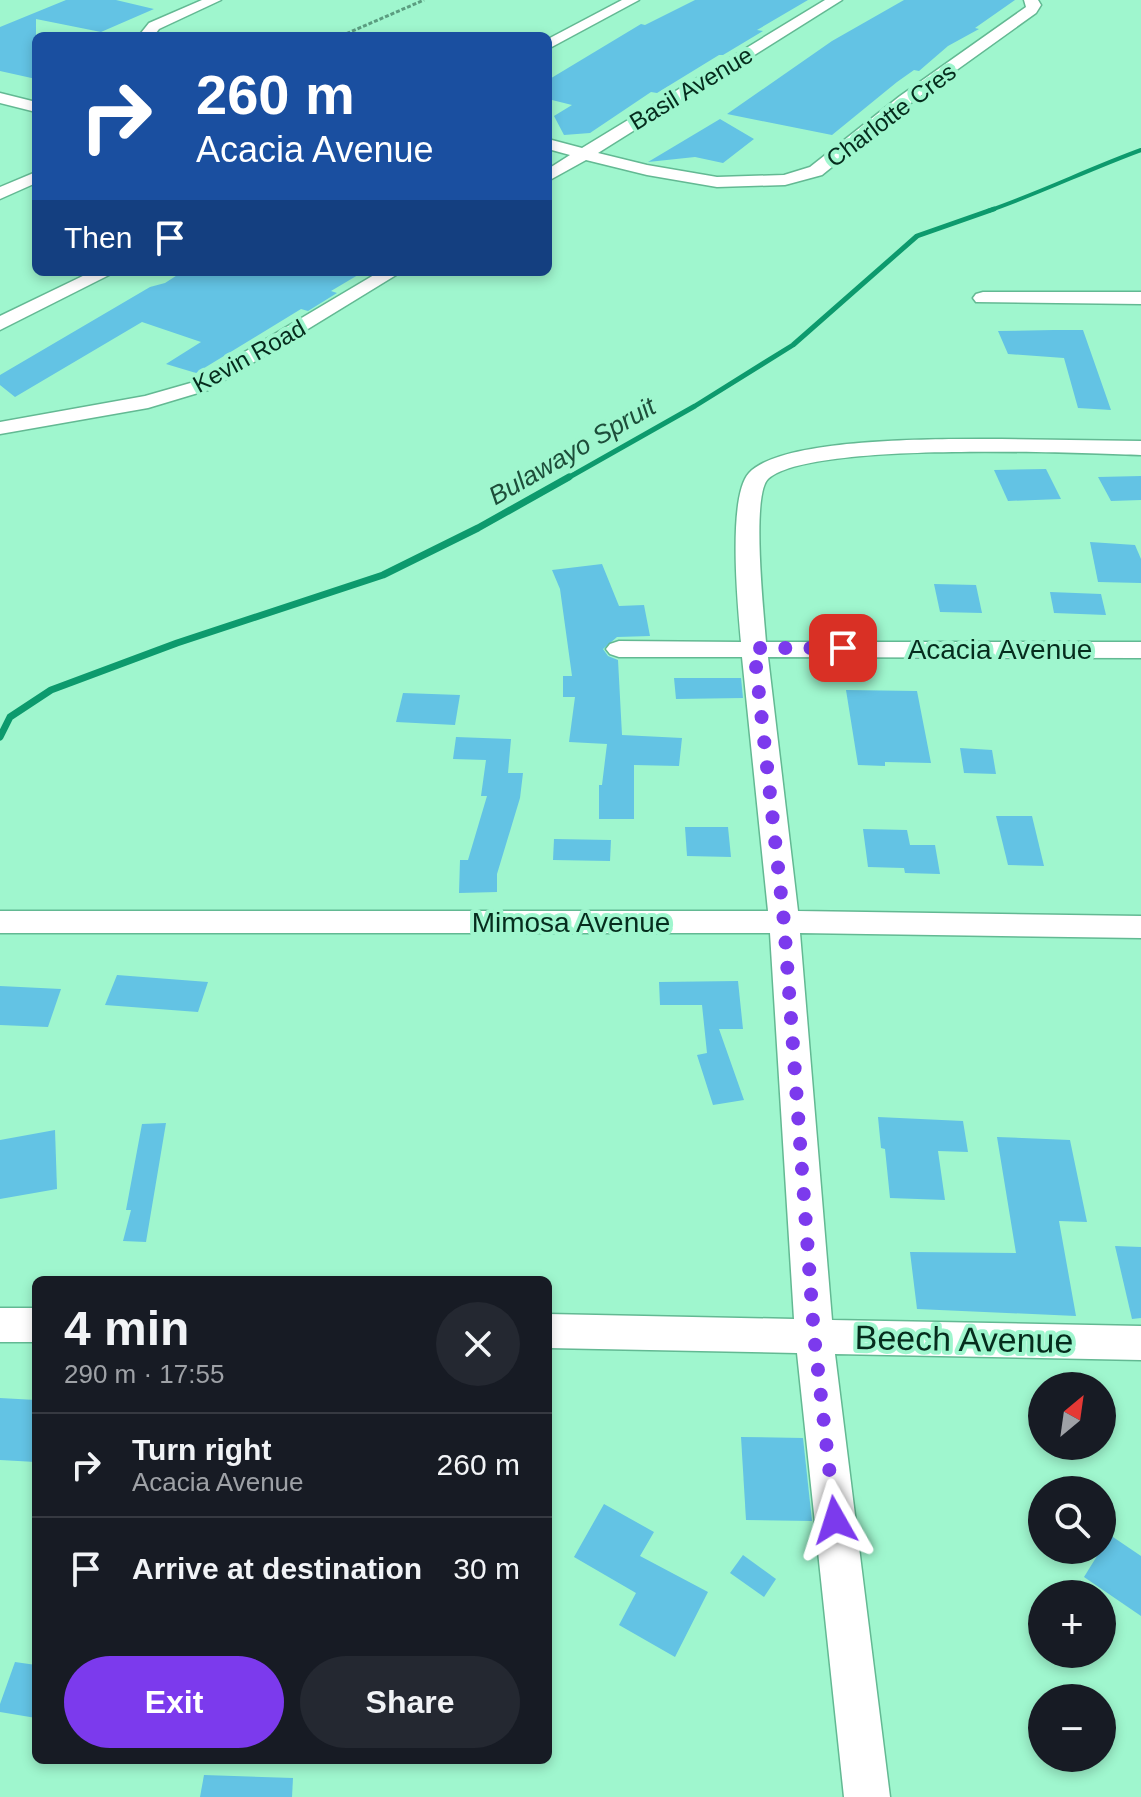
<!DOCTYPE html>
<meta charset="utf-8">
<style>
body{margin:0;font-family:Helvetica,sans-serif;background:#242831;color:#f1f3f6;height:100vh;display:flex;flex-direction:column;font-size:30px;white-space:nowrap}
*{box-sizing:border-box;margin:0}
p{font-size:26px;color:#9ea1a6}
.icon{flex:none;width:44px;height:44px;fill:none;stroke:currentColor;stroke-width:2;stroke-linecap:round;stroke-linejoin:round}
.map{position:relative;flex:1;overflow:hidden}
.details{position:absolute;left:32px;top:1276px;width:520px;height:488px;display:flex;flex-direction:column;background:#171b24;border-radius:12px;box-shadow:0 4px 12px #0003}
.details>*{flex:none}
.top-card{position:absolute;left:32px;top:32px;width:520px;height:244px;border-radius:12px;box-shadow:0 4px 12px #0003;background:#1a4fa0;color:#fff;overflow:hidden}
.needle{width:52px;rotate:29deg}
.controls{position:absolute;left:1028px;top:1372px;display:grid;gap:16px}
.controls a{display:grid;place-items:center;width:88px;height:88px;border-radius:50%;background:#171b24;box-shadow:0 4px 12px #0003;font-size:40px}
.pin{position:absolute;display:grid;place-items:center;width:68px;height:68px;color:#fff;margin:-34px;border-radius:16px;box-shadow:0 4px 12px #0006}
.me{position:absolute;width:88px;margin:-44px;rotate:354deg;stroke-linejoin:round;filter:drop-shadow(0 0 6px #0008)}
.turn{display:flex;align-items:center;gap:28px;height:168px;padding:0 32px;font-size:36px}
.turn .icon{width:104px;height:104px;stroke-width:2.5}
.turn b{display:block;font-size:56px;line-height:68px}
.then{display:flex;align-items:center;height:76px;padding:0 32px;background:#0003;gap:16px;font-size:30px}
.round{display:grid;place-items:center;flex:none;width:84px;height:84px;border-radius:42px;background:#242831}
.overview{display:flex;align-items:center;justify-content:space-between;height:136px;padding:0 32px}
h1{font-size:48px;font-weight:600;line-height:60px}
.action{display:flex;gap:16px;margin-top:auto;padding:16px 32px}
.action a{flex:1;height:92px;border-radius:48px;background:#7c3aed;color:#fff;font-size:32px;font-weight:600;line-height:92px;text-align:center}
.action a+a{background:#242831;color:#f1f3f6}
ul{padding:0;list-style:none}
li{display:flex;align-items:center;gap:24px;height:104px;padding:0 32px;border-top:2px solid #363941}
li div{flex:1}
li b{display:block;font-size:30px}
li em{font-style:normal}
.map>svg:first-child{display:block}
.lines{fill:none;stroke-linecap:round;stroke-linejoin:round}
.stream-far2{stroke:#0d9a6d;stroke-width:4}
.stream-far1{stroke:#0d9a6d;stroke-width:5}
.stream{stroke:#0d9a6d;stroke-width:7}
.building{fill:#63c3e4}
.minor-casing{stroke:#63b993;stroke-width:3}
.path{stroke:#5b9d80;stroke-width:3;stroke-dasharray:4 2;stroke-linecap:butt}
.minor{fill:#fff;fill-rule:evenodd}
.route{stroke:#7c3aed;stroke-width:14;stroke-dasharray:0 25.2}
.labels{text-anchor:middle;dominant-baseline:central;stroke-width:8;stroke-linejoin:round;paint-order:stroke}
.far-street-label{font-size:24px;fill:#052c1d;stroke:#9ff6ce}
.far-water-label{font-size:26px;font-style:italic;fill:#1d4e3a;stroke:#9ff6ce}
.street-label{font-size:28px;fill:#052c1d;stroke:#9ff6ce}
.near-street-label{font-size:34px;fill:#052c1d;stroke:#9ff6ce}
</style>
<div class="map">
<svg width="1141" height="1797" viewBox="0 0 1141 1797">
<rect width="100%" height="100%" fill="#9ff6ce"/>
<g class="lines">
<path class="stream-far2" d="M988 211C1040 193 1089 169 1141 150"/>
<polyline class="stream-far1" points="566,479 695,406 793,345 917,236 994,209"/>
<polyline class="stream" points="0,737 10,717 51,690 177,643 383,575 478,528 569,477"/>
</g>
<g class="building">
<polygon points="66,0 116,0 154,9 101,32 36,19 36,79 0,71 0,27"/>
<polygon points="695,0 808,0 757,30 763,31 723,55 719,55 657,93 651,92 590,133 564,135 554,116 572,105 548,99 548,80 641,24 645,25"/>
<polygon points="904,0 1015,0 975,28 979,29 948,46 919,71 914,70 897,82 832,135 727,114 832,41"/>
<polygon points="720,119 754,139 723,163 695,157 648,162"/>
<polygon points="182,272 363,272 331,291 337,293 308,311 301,309 196,373 166,364 201,342 142,322 15,397 0,385 0,375 150,287 165,283"/>
<polygon points="1054,330 1083,330 1111,410 1078,408 1064,358 1008,354 998,331"/>
<polygon points="1046,469 1061,499 1008,501 994,470"/>
<polygon points="1141,476 1141,500 1111,501 1098,477"/>
<polygon points="1090,542 1135,545 1141,559 1141,583 1098,582"/>
<polygon points="602,564 619,606 644,605 650,636 617,637 603,649 608,656 618,660 622,735 682,738 679,766 634,765 634,819 599,819 599,785 602,785 607,744 569,742 575,697 563,697 563,676 572,676 560,589 552,570"/>
<polygon points="934,584 976,585 982,613 940,612"/>
<polygon points="1050,592 1101,594 1106,615 1054,613"/>
<polygon points="674,678 741,678 743,698 676,699"/>
<polygon points="846,690 917,691 931,763 885,762 885,766 858,765"/>
<polygon points="403,693 460,695 455,725 396,722"/>
<polygon points="456,737 511,739 508,773 523,773 520,798 497,874 497,892 459,893 460,860 468,860 487,796 481,796 486,760 453,759"/>
<polygon points="960,748 992,750 996,774 964,773"/>
<polygon points="996,816 1032,816 1044,866 1008,865"/>
<polygon points="685,827 728,827 731,857 687,856"/>
<polygon points="863,829 907,830 910,845 935,845 940,874 905,873 904,868 868,867"/>
<polygon points="554,839 611,840 610,861 553,860"/>
<polygon points="117,975 208,982 198,1012 105,1005"/>
<polygon points="738,981 743,1029 719,1029 744,1100 713,1105 697,1055 707,1053 702,1005 660,1005 659,982"/>
<polygon points="0,986 61,989 48,1027 0,1025"/>
<polygon points="878,1117 963,1121 968,1152 938,1151 945,1200 890,1198 885,1149 881,1148"/>
<polygon points="166,1123 146,1242 123,1241 131,1210 126,1210 142,1124"/>
<polygon points="55,1130 57,1189 0,1199 0,1140"/>
<polygon points="997,1137 1070,1140 1087,1222 1059,1221 1076,1316 917,1309 910,1252 1016,1253"/>
<polygon points="1115,1246 1141,1247 1141,1318 1132,1319"/>
<polygon points="0,1398 36,1400 36,1462 0,1460"/>
<polygon points="741,1437 803,1438 812,1521 746,1520"/>
<polygon points="604,1504 654,1532 640,1556 708,1592 675,1657 619,1625 636,1593 574,1557"/>
<polygon points="1110,1535 1141,1556 1141,1616 1084,1577"/>
<polygon points="743,1555 776,1579 764,1597 730,1573"/>
<polygon points="15,1662 36,1665 36,1718 0,1712 0,1704"/>
<polygon points="204,1775 293,1778 292,1797 200,1797"/>
</g>
<g class="lines">
<g class="minor-casing">
<g id="minor">
<polygon points="202,0 221,0 159,29 156,33 158,36 143,36 141,33 149,23"/>
<polygon points="622,0 639,0 548,49 548,39"/>
<polygon points="825,0 842,0 598,153 647,165 717,177 784,175 810,167 900,96 1026,7 1024,0 1038,0 1041,5 1036,13 912,102 822,175 785,185 717,187 647,175 586,160 548,181 548,169 570,155 548,149 548,139 582,148"/>
<polygon points="0,93 36,102 36,112 0,103"/>
<polygon points="36,172 36,183 0,199 0,187"/>
<polygon points="91,272 115,272 0,330 0,316"/>
<polygon points="379,272 401,272 208,390 148,408 0,434 0,422 145,396 194,382"/>
<polygon points="983,292 1141,292 1141,304 976,302 973,298 976,294"/>
<path d="M1001 439 1141 441V455C1077 453 809 441 768 479 751 496 764 615 766 642H1141V658L768 657 798 911 1141 916V938L800 933 832 1320 1141 1326V1360L835 1354 890 1797H844L797 1353 548 1348V1314L794 1319 770 933H0V911H768L742 657H619L610 654 606 649 610 644 619 641 741 642C738 608 727 497 749 473 783 436 950 439 1001 439Z"/>
<rect x="0" y="1308" width="36" height="34"/>
</g>
</g>
<polyline class="path" points="341,36 424,0"/>
<use href="#minor" class="minor"/>
</g>
<g class="lines">
<polyline class="route" points="835,1520 814,1335 784,922 754,648 843,648"/>
</g>
<g class="labels">
<g class="far-street-label">
<text transform="translate(691 88) rotate(-31)">Basil Avenue</text>
<text transform="translate(891 115) rotate(-37)">Charlotte Cres</text>
<text transform="translate(249 356) rotate(-29)">Kevin Road</text>
</g>
<g class="far-water-label">
<text transform="translate(572 451) rotate(-30)">Bulawayo Spruit</text>
</g>
<g class="street-label">
<text x="1000" y="649">Acacia Avenue</text>
<text x="571" y="922">Mimosa Avenue</text>
</g>
<g class="near-street-label">
<text transform="translate(964 1339) rotate(1)">Beech Avenue</text>
</g>
</g>
</svg>
<div class="controls">
<a><svg class="needle" viewBox="-14 -14 28 28"><path d="M0-13l5 13h-10z" fill="#e53935"/><path d="M0 13l5-13h-10z" fill="#9ea1a6"/></svg></a>
<a><svg class="icon" aria-label="search" viewBox="0 0 24 24"><circle cx="10" cy="10" r="6"/><path d="M15 15l6 6"/></svg></a>
<a>+</a>
<a>−</a>
</div>
<div class="pin" style="left:843px;top:648px;background:#d93025"><svg class="icon" aria-label="arrive" viewBox="0 0 24 24"><path d="M6 21V4h12l-3 4 3 4H6"/></svg></div>
<svg class="me" style="left:835px;top:1520px" viewBox="-20 -20 40 40"><path d="M0-17L14 15 0 8-14 15z" fill="#7c3aed" stroke="#fff" stroke-width="4"/></svg>
<div class="top-card">
<div class="turn"><svg class="icon" aria-label="right" viewBox="0 0 24 24"><path d="M7 20v-9h11M14 6l5 5-5 5"/></svg><div><b>260 m</b>Acacia Avenue</div></div>
<div class="then">Then<svg class="icon" aria-label="arrive" viewBox="0 0 24 24"><path d="M6 21V4h12l-3 4 3 4H6"/></svg></div>
</div>
<section class="details">
<div class="overview"><div><h1>4 min</h1><p>290 m · 17:55</p></div><a class="round"><svg class="icon" aria-label="close" viewBox="0 0 24 24"><path d="M6 6l12 12M18 6L6 18"/></svg></a></div>
<ul>
<li><svg class="icon" aria-label="right" viewBox="0 0 24 24"><path d="M7 20v-9h11M14 6l5 5-5 5"/></svg><div><b>Turn right</b><p>Acacia Avenue</p></div><em>260 m</em></li>
<li><svg class="icon" aria-label="arrive" viewBox="0 0 24 24"><path d="M6 21V4h12l-3 4 3 4H6"/></svg><div><b>Arrive at destination</b></div><em>30 m</em></li>
</ul>
<div class="action"><a>Exit</a><a>Share</a></div>
</section>
</div>
